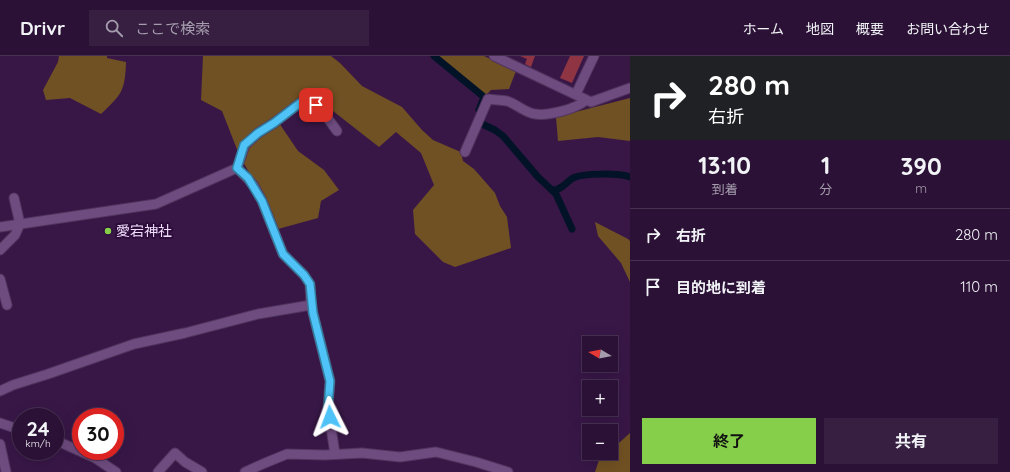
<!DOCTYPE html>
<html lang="ja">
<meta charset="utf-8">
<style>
body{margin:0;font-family:Quicksand,"Noto Sans JP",sans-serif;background:#361f41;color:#f1f3f6;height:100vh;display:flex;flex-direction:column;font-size:15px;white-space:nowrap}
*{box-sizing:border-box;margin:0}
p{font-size:13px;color:#a59dad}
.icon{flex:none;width:22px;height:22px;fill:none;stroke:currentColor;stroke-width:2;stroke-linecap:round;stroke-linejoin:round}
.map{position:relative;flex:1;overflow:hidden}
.sheet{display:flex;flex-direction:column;background:#2a1135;width:380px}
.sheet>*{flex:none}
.top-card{background:#202124;color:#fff;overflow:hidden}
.needle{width:26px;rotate:280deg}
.controls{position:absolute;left:582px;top:280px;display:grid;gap:8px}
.controls a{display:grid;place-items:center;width:36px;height:36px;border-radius:0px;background:#2a1135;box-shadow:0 4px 16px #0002,0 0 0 1px #463150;font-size:20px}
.speed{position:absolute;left:12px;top:352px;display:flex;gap:8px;font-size:20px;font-weight:700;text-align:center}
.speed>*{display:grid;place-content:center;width:52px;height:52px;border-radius:50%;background:#2a1135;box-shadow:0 4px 16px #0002,0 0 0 1px #463150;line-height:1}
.speed small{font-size:10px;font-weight:400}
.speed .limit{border:6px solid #d22;background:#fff;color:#111}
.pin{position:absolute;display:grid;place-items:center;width:34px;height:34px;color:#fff;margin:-17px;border-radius:8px;box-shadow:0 2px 6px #0006}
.me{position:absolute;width:44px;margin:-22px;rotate:357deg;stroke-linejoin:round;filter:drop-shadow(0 0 3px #0008)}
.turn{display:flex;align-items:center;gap:14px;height:84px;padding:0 12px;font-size:18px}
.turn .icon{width:52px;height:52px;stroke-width:2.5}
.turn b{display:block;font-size:28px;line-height:34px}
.eta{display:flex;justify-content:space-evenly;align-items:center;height:68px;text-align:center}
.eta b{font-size:24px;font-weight:700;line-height:28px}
.button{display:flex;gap:8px;margin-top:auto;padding:8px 12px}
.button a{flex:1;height:46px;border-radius:0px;background:#86cf4b;color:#111;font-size:16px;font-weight:700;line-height:46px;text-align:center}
.button a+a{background:#361f41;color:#f1f3f6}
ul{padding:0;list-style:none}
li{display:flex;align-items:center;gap:12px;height:52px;padding:0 12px;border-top:1px solid #463150}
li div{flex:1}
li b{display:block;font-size:15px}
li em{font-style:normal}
header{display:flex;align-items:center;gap:24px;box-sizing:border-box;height:56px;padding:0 20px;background:#2a1135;border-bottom:1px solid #463150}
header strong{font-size:19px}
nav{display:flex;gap:22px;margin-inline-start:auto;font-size:14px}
.search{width:280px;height:36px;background:#361f41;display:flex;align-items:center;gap:10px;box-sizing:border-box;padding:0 14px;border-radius:0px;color:#a59dad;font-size:15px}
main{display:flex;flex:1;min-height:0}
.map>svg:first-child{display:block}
.forest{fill:#705123}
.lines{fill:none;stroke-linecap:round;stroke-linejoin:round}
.canal{stroke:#021227;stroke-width:7}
.building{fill:#8f3443}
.minor-casing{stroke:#51355e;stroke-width:11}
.minor{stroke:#6f4c80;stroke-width:9}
.route-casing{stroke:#337fa1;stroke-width:10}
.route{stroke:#4fc3f7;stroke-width:7}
.poi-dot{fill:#86cf4b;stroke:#2d0c3c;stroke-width:1.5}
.labels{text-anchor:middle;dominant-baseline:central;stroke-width:4;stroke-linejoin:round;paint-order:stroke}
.poi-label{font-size:14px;fill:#f1defc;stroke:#2d0c3c;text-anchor:start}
</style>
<header>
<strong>Drivr</strong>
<div class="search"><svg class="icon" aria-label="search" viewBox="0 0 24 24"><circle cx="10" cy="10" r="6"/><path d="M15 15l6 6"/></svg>ここで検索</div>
<nav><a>ホーム</a><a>地図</a><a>概要</a><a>お問い合わせ</a></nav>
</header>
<main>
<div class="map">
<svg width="630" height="416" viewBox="0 0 630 416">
<rect width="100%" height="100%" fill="#381747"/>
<g class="forest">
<path d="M59 0H107V2L126 6C125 35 122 38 101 58L70 42 46 44 43 34 58 6Z"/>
<polygon points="203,0 331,0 340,7 362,30 402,51 422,74 433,84 463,97 462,101 463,105 474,113 495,137 500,150 507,161 511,192 455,211 443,206 415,178 413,154 434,129 421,97 396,76 379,91 315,41 305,45 277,64 298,95 324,114 339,134 321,145 318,162 278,173 265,143 240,101 222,55 201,44"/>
<polygon points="437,0 484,0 516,15 509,33 491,34 485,40"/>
<polygon points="630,42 630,85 598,81 558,85 556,61"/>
<polygon points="595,166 628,183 630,185 630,226 621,207 598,180"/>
<polygon points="630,377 630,416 595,416 599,404 604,397 611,397 611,394"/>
</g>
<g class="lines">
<g class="canal">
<polyline points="434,0 484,41 479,54"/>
<polyline points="482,68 495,74 503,80 538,121 556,138 572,173"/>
<path d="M552 134C561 135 566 126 573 122 583 117 620 117 630 121"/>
</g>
</g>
<g class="building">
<polygon points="520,0 535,0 531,11 525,8 527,3"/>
<polygon points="570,0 584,0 572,27 560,22"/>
</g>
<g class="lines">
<g class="minor-casing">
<g id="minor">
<polyline points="494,0 591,46 630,32"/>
<polyline points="576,38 594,0"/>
<path d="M465 96 488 43C494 44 501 44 507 45 517 48 525 57 535 58 549 60 576 53 586 44"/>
<polyline points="237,112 248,123 254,130 262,145 283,198 304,219 310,228 311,249 330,325 328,352 335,398"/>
<polyline points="14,142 20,168"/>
<polyline points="0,171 156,148 237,112 245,89 258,77 274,67 300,47 307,46 316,49 321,53 337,75"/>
<polyline points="0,194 15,179 20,168"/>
<polyline points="0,223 7,249"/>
<polyline points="0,335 13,329 48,318 134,288 185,277 258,258 311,249"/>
<polyline points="0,367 21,374"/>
<polyline points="55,384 95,402 116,416"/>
<polyline points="0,388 6,416"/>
<polyline points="158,416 175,397 185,406 202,416"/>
<polyline points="245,416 265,407 287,398 325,399 362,397 400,401 436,396 476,406 508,416"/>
</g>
</g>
<use href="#minor" class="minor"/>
</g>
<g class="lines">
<g class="route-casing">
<polyline id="route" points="316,49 307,46 300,47 274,67 258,77 244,89 237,112 248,122 262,145 283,198 304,219 310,228 313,257 330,325 328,352 330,361"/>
</g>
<use href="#route" class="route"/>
</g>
<circle class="poi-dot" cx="108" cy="175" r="4"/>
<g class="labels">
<g class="poi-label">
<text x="116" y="175">愛宕神社</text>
</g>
</g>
</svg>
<div class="controls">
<a><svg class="needle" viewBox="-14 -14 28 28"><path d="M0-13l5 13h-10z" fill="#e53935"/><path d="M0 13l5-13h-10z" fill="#a59dad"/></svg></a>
<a>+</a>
<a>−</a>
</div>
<div class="speed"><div>24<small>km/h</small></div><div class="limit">30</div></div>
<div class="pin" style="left:316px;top:49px;background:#d93025"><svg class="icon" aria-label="arrive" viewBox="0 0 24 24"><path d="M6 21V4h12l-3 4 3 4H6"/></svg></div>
<svg class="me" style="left:330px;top:361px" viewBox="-20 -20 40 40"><path d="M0-17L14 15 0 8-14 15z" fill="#4fc3f7" stroke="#fff" stroke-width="4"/></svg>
</div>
<section class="sheet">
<div class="top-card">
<div class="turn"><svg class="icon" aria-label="right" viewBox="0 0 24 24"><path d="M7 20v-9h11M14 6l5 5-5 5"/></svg><div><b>280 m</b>右折</div></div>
</div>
<div class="eta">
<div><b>13:10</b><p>到着</p></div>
<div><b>1</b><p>分</p></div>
<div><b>390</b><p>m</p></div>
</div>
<ul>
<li><svg class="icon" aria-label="right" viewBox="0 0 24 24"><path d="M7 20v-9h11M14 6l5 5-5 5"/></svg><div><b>右折</b></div><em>280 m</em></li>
<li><svg class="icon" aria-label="arrive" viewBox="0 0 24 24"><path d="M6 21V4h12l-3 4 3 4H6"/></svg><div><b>目的地に到着</b></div><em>110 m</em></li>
</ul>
<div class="button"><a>終了</a><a>共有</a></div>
</section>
</main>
